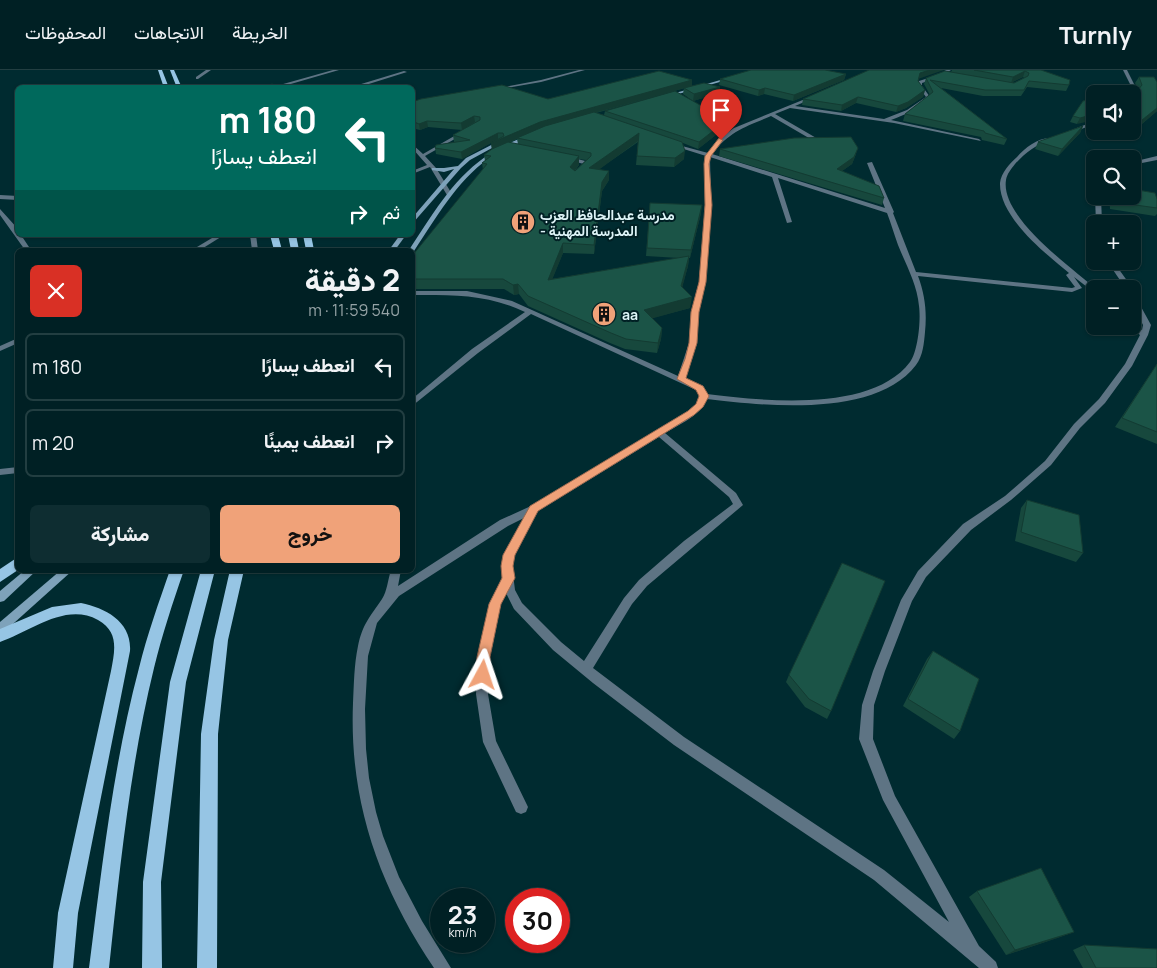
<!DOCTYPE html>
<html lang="ar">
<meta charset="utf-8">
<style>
body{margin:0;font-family:Manrope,Vazirmatn,sans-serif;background:#0e2d31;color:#f1f3f6;direction:rtl;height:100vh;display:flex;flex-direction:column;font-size:19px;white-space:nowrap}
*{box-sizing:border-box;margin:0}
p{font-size:16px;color:#95a3a6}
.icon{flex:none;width:28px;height:28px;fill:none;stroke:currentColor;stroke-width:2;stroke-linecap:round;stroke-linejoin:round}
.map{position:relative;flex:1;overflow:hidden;direction:ltr}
.side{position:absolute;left:15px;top:178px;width:400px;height:325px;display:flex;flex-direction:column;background:#002024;border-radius:8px;box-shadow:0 1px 4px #0004,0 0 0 1px #223e41;direction:rtl}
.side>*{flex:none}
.banner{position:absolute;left:15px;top:15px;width:400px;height:152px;border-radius:8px;box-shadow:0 1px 4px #0004,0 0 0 1px #223e41;direction:rtl;background:#00695c;color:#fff;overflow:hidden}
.buttons{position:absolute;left:1086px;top:15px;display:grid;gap:10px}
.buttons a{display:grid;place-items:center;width:55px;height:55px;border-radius:8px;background:#002024;box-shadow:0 1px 4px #0004,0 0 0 1px #223e41;font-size:25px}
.speed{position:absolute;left:430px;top:818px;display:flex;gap:10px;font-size:25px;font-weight:700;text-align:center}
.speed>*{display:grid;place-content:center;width:65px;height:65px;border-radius:50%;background:#002024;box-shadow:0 1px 4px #0004,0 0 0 1px #223e41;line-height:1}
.speed small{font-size:12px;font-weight:400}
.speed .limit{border:8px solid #d22;background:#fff;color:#111}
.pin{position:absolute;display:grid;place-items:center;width:42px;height:42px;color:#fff;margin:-51px -21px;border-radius:50% 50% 50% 0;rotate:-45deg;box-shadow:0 0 5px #0007}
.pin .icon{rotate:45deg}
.me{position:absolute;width:55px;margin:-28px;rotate:5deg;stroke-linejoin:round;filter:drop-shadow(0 0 4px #0008)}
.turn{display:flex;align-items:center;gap:18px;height:105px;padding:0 15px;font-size:22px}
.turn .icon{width:65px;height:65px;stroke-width:2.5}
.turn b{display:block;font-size:35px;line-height:42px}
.then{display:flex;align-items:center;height:48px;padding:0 15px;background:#0003;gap:10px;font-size:19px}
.round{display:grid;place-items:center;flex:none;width:52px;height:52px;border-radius:8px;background:#0e2d31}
.summary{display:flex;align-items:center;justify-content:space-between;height:85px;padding:0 15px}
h1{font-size:30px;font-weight:800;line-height:38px}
.cta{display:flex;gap:10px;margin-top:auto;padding:10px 15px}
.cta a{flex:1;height:58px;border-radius:8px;background:#f0a279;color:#111;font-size:20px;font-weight:800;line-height:58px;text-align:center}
.cta a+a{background:#0e2d31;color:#f1f3f6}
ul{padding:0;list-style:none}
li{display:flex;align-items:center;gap:15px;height:68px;margin:0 10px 8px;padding:0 5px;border:2px solid #223e41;border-radius:8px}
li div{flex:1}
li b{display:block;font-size:19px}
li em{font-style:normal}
header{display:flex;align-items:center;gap:30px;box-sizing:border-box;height:70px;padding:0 25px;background:#002024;border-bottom:1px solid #223e41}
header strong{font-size:24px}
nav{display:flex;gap:28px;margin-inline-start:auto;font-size:18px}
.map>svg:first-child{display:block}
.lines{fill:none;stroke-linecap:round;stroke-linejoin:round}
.minor{fill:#5e7484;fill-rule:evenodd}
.tertiary{fill:#5e7484;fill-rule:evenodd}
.secondary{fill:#7ea2ba;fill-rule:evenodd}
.primary{fill:#96c5e4;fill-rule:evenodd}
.wall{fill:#17483d;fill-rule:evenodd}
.shaded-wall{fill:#133b32}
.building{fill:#1b5447;stroke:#133b32}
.route{fill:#f0a279;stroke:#9c694f}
.labels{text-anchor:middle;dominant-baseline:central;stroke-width:4;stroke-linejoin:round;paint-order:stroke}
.far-poi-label{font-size:14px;font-weight:bold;fill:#def4f7;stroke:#002024;text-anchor:start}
</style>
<header>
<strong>Turnly</strong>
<nav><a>الخريطة</a><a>الاتجاهات</a><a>المحفوظات</a></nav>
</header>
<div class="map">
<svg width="1157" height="898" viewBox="0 0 1157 898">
<rect width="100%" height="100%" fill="#002b30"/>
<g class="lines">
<g class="minor">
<polygon points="206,0 211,0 198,9 196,9 196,7"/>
<polygon points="579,0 585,0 541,12 495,20 493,19 541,10"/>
<path d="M946 0H951L940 7 922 13V16L930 27C920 38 905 45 891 50L979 69 981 71 894 53 790 38 775 44 818 69V71H814L771 46C745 57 730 61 712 84L885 138 867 93 872 92 894 142 893 143 916 202 1072 218 1075 217 1066 205 1069 203C1045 183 999 147 1000 113 1001 103 1010 93 1017 87 1025 78 1037 68 1050 68V70C1036 75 1025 83 1015 94 1011 99 1007 104 1006 110 1000 147 1071 197 1096 219H1095V223L1074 207 1082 218 1072 222 918 206C925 225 927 242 925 262 924 273 923 286 916 295 876 348 765 336 707 329 700 346 680 354 665 363L736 423 743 435 647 516 632 534 593 598 684 667 884 800 949 852 883 730 859 669 862 635 873 601 901 530 918 501 963 454 1005 426 1045 391 1074 354 1099 329 1125 294 1140 265 1129 256H1132V253L1142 260 1143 255 1132 233V223L1134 224 1151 255 1148 265 1132 296 1105 333 1080 358 1051 395 1011 430 971 460 926 507 912 531 885 601 874 635 873 669 895 726 979 876 996 892 998 898H979L874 810 674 675 593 613 553 580 514 539 506 523 501 534 490 587 488 624 496 671 528 737 526 742 521 744 516 742 483 672 476 624 478 587 489 534 503 507 502 496 504 485 524 448 508 456 399 526 377 553 368 586 365 639 366 679 369 708 376 742 383 766 399 807 422 851 451 898H434C379 816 349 732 353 633 354 614 354 595 358 576 363 553 370 547 382 529 387 522 388 509 391 500H401L398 516 500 450 531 436 688 341 696 334 700 326 696 320 531 244 478 283 412 336V329L472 279 525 242C487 224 454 225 412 225V221H467L512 231 678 306 689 273 691 242 699 212 705 135 706 86 671 75V73L708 83 719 69 734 58 815 25 816 27 795 36 884 49 907 40 926 27 918 16 919 11 938 5ZM710 87 772 107 787 153 792 152 778 108 887 143C891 153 894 164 898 175 906 195 917 214 919 236 921 250 918 281 910 292 872 343 762 331 707 324L702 316 685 309 697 273 699 242 705 212 711 135ZM659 367 729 427 733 434 684 471 639 510 624 528 584 591 561 572 522 533 515 520 512 496 514 485 538 441Z"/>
<polygon points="1123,0 1127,0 1137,20 1133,25 1130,24 1133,20"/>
<polygon points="404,1 407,2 356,18 348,18"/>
<polygon points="1095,51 1095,54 1073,62 1069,61"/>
<polygon points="463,61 467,62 425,86 436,98 452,124 451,125 447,125 430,97 412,104 412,101 427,95 412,78 412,74 423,84"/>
<polygon points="566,86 589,92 590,93 582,102 578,102 584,94 564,89"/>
<polygon points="1157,86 1157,90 1132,95 1132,92"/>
<polygon points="0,125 18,126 18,130 0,129"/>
<polygon points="1095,126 1101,126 1102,154 1096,154"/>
<polygon points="0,139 18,159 18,165 21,165 31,180 25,180 0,145"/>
<polygon points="217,165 224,165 200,180 192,180"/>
<polygon points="250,165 256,165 258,180 252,180"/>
<polygon points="1107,191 1113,191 1133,219 1132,220 1132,219 1126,219"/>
<polygon points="18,268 18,273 0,281 0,276"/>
<polygon points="18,397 18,403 0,405 0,399"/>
</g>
<polygon class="tertiary" points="333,0 339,0 277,18 269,18"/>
<g class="secondary">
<polygon points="755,0 761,0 668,27 665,26"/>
<path d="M526 66 530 67C518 75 502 79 489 88 456 112 436 148 414 181L409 180C431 147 451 111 485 87 497 78 512 72 526 66Z"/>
<polygon points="499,71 503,72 470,90 461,98 412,154 412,148 454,99 444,102 432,100 432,98 444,98 458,96 466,88"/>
<polygon points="400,165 406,165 395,180 389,180"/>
<polygon points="25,500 37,500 4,531 0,532 0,521"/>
<polygon points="61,500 73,500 4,562 0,564 0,552"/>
</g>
<g class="primary">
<polygon points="158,0 162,0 169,18 164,18"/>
<polygon points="170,0 174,0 182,18 177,18"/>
<polygon points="270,165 278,165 282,180 274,180"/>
<polygon points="288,165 296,165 299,180 291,180"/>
<polygon points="303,165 311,165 314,180 306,180"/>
<polygon points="18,487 18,500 0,512 0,499"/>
<path d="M170 500H184C173 532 162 565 154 598 130 696 120 797 109 898H89C102 797 113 696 139 598 147 565 159 532 170 500Z"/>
<polygon points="201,500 215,500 186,612 161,812 162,898 142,898 143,812 170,612"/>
<polygon points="230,500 244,500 228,570 218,664 217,898 197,898 201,664 214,570"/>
<path d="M81 533C106 538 132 552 130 581L78 843 73 898H53L58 843 111 601C115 580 119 562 98 550 65 532 30 562 0 572V559L52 537Z"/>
</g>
</g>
<g class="wall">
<path d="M952 0H1041L1069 15 1066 21 1027 17 1021 26H983L941 18 1007 69 1004 75 982 70 981 67 903 51 905 44 930 25 924 14 926 8 951 2ZM1023 7 1024 8 1014 13 1012 12Z"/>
<polygon points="846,4 844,10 793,31 764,24 758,26 719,15 720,9"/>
<polygon points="1139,7 1157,12 1157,41 1122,71 1099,61 1132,61 1137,21 1138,19 1135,13"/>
<polygon points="919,9 918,11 925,20 923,27 906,38 896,42 856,33 841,41 802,35 803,29"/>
<path d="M692 10V16L596 43 604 45 605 41 727 50 726 57 698 79 683 73 684 89 674 97 636 95 638 72 599 99 609 110 602 121 594 184 563 183 552 209 679 188 646 186 650 133 701 143 690 188H689L688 196 682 217 690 238 652 248 662 258 661 269 657 283 625 279 610 273 528 236 519 224 514 225 504 219H412V186L483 100 482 93 485 91 484 85 492 79 491 73 498 69 462 89 436 84 435 78 456 72H454L453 65 476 52 462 60 428 57 420 60 412 58V32L548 29ZM517 69 518 74 509 73ZM579 89 586 90 575 101 579 95Z"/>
<polygon points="720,17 720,23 693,31 683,24 684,18"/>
<polygon points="1095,28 1077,54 1070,52 1073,46"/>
<polygon points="1094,51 1095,51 1095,60 1090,58"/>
<polygon points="1083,56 1080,63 1058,86 1035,79 1038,72"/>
<polygon points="720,79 856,84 852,94 842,101 884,128 882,135 719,86"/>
<polygon points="1109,126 1132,126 1157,138 1157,144 1155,146 1110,139"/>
<polygon points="1157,294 1157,374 1115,357"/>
<polygon points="1027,430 1083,483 1076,492 1015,471 1021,438"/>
<polygon points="933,581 960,661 954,669 903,636 927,589"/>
<polygon points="789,605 831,641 827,649 805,637 786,612"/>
<polygon points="977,821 1074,862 1063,866 1006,885 969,827"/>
<polygon points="1084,875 1157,898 1083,898 1073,880"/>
</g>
<g class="shaded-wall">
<polygon points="930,0 944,0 918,9 920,3"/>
<polygon points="1025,1 1023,7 1011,13 1013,7"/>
<polygon points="846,4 844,10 793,31 794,25"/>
<polygon points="692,10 692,16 540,58 492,80 491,73 540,52"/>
<polygon points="720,17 720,23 693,31 694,24"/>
<polygon points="765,18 764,24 758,26 759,20"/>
<polygon points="925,20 923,27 906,38 896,42 898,36"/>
<polygon points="858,27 856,33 841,41 842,35"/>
<polygon points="1157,38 1157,41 1122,71 1125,64 1129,61 1132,61 1132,58"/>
<polygon points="1095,44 1095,50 1077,54 1080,48"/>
<polygon points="474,46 475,52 462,60 461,53"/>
<polygon points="727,50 726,57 698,79 699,72"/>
<polygon points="427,51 428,57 420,60 419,54"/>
<polygon points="1083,56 1080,63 1058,86 1062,79"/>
<polygon points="498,63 498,69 462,89 461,82"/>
<polygon points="639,63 638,71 589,107 589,98"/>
<polygon points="858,78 856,84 852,94 835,106 837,99"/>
<polygon points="685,81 684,89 674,97 675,88"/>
<polygon points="579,86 579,95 570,106 570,97"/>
<polygon points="609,101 609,110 602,121 594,184 594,175 602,112"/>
<polygon points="702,135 701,143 690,188 691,180"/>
<polygon points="563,173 563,183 548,220 548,210"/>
<polygon points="689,186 688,196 680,226 681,216"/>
<polygon points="518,214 519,224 514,225 513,215"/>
<polygon points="692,227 690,238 643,251 644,240"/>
<polygon points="662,258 661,269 657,283 658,273"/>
<polygon points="1074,862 1063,866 1006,885 1015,880"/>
</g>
<g class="building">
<polygon points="751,0 825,0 846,4 794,25 765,18 759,20 720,9"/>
<polygon points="869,0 930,0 920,3 918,11 925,20 908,32 898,36 858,27 842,35 803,29"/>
<polygon points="974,0 1041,0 1070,10 1069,15 1029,11 1024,20 985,20 930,10 1007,69 985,63 984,61 905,44 933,22 926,8 945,1 1014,13 1028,6 1029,3 1025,1 1013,7"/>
<polygon points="659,1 692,10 540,52 491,73 504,66 503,63 498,63 461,82 435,78 436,75 470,70 453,65 480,50 480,47 474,46 461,53 427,51 419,54 412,51 412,32 421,29 502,15 548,29"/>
<polygon points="1139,7 1154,7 1157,12 1157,38 1132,58 1132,24 1110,24 1131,19 1137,21 1142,15"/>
<polygon points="704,13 720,17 694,24 684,18"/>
<polygon points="272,14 287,18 258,18"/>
<polygon points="675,21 727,50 699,72 605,41"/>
<polygon points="1095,28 1095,44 1080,48 1073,46 1083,31"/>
<polygon points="594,42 682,72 685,81 675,88 637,86 639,63 589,98 609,101 602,112 594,175 563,173 548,210 689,186 681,216 692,227 644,240 662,258 658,273 626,269 611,263 528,226 518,214 513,215 503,209 412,209 412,186 487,94 482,93 491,86 484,85 492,79 508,72 579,86 570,97 575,101 591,86 591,83 517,68 545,56"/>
<polygon points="1083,56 1062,79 1038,72 1040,71"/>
<polygon points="1119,61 1129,61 1125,64"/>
<polygon points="851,67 858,78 854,87 837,99 879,116 884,128 720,79 794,68"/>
<polygon points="1132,119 1155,123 1157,129 1157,138 1114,132 1113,126 1132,126"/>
<polygon points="650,133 702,135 691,180 647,178"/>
<polygon points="1157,294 1157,362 1122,348"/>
<polygon points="1027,430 1079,445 1083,483 1021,462"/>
<polygon points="842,493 885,511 831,641 809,629 789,605"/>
<polygon points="933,581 979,609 960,661 908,629"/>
<polygon points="1041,798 1074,862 1015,880 977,821"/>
<polygon points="1084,875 1157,879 1157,898 1096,898"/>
</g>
<polygon class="route" points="719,68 723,70 711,86 709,94 712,135 706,212 699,242 697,273 686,308 703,316 709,326 703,337 694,345 538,441 515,485 513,496 515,508 501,534 490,587 490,605 488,610 483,612 478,610 476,605 477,587 489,534 502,508 501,496 503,485 530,436 688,341 696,334 699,326 696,320 677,309 685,289 689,273 691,242 699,212 705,135 704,94 705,86"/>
<defs>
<g id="building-disc" transform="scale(1.25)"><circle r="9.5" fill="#f0a279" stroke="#002024"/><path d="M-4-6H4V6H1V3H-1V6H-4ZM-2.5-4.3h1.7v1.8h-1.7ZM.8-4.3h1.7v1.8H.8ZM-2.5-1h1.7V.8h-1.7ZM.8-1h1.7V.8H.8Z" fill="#111"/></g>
</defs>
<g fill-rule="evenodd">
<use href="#building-disc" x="523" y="152"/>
<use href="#building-disc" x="604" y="244"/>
</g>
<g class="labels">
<g class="far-poi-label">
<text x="540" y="144">مدرسة عبدالحافظ العزب<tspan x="540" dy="16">- المدرسة المهنية</tspan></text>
<text x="622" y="244">aa</text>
</g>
</g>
</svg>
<div class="buttons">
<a><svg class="icon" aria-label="sound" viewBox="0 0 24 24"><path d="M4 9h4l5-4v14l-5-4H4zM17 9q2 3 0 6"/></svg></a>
<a><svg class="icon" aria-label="search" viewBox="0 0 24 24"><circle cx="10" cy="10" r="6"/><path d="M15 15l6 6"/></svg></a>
<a>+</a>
<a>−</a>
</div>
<div class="speed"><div>23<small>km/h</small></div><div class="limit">30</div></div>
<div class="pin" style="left:721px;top:70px;background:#d93025"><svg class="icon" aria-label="arrive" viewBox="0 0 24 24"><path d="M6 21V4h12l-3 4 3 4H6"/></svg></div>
<svg class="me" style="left:483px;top:605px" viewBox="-20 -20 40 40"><path d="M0-17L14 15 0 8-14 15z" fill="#f0a279" stroke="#fff" stroke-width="4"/></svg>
<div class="banner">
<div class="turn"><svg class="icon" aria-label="left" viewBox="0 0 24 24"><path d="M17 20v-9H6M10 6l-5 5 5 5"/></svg><div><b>180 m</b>انعطف يسارًا</div></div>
<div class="then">ثم<svg class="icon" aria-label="right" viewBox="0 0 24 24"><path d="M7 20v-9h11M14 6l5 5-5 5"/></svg></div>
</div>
<section class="side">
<div class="summary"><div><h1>2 دقيقة</h1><p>540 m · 11:59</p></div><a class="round" style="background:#d93025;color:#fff"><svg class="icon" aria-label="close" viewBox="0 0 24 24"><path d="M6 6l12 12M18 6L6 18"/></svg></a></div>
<ul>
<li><svg class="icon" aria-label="left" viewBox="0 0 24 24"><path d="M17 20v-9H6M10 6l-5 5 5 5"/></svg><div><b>انعطف يسارًا</b></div><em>180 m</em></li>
<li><svg class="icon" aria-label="right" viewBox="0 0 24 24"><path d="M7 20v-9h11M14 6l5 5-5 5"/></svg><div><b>انعطف يمينًا</b></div><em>20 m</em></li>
</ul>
<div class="cta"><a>خروج</a><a>مشاركة</a></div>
</section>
</div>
